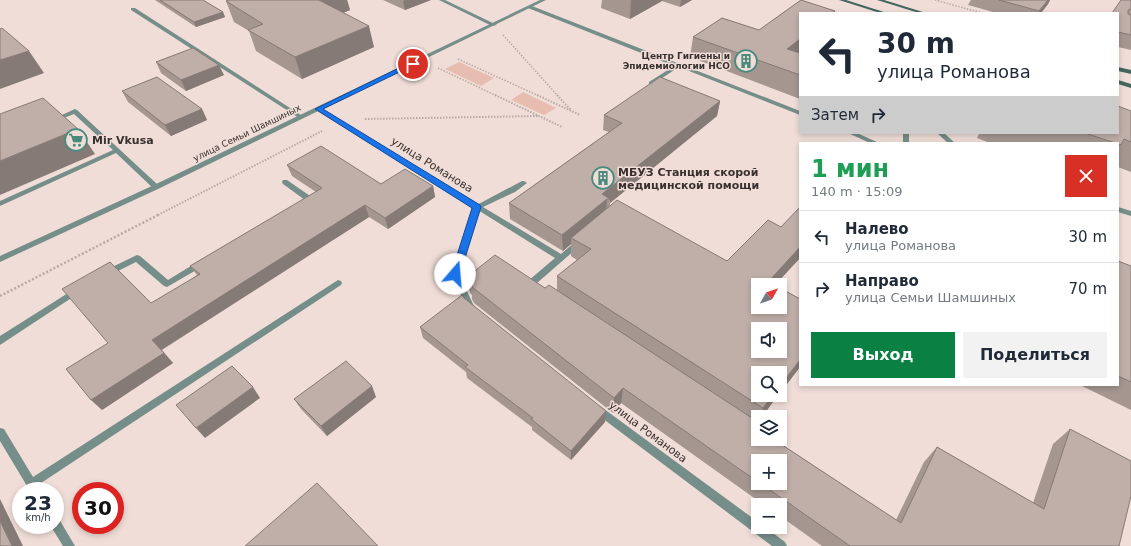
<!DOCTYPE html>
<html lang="ru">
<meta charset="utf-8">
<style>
body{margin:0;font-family:"DejaVu Sans",sans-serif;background:#f2f2f3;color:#1f2937;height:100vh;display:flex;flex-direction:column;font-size:15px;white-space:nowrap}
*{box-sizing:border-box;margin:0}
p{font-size:13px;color:#747a83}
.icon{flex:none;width:22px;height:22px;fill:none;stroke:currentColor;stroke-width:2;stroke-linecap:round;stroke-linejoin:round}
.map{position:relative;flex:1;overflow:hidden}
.side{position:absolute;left:799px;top:142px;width:320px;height:244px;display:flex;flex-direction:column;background:#fff;border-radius:0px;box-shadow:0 2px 6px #0003}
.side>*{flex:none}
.hud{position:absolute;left:799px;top:12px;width:320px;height:122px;border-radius:0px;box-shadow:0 2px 6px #0003;background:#fff;color:#1f2937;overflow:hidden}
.needle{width:26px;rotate:50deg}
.tools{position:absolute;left:751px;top:278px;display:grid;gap:8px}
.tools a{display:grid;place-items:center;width:36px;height:36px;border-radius:0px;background:#fff;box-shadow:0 2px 6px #0003;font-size:20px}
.speed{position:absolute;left:12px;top:482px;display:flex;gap:8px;font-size:20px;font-weight:700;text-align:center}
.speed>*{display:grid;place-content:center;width:52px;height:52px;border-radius:50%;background:#fff;box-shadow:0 2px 6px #0003;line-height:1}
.speed small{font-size:10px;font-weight:400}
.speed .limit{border:6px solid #d22;background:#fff;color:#111}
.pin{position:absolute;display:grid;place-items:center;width:34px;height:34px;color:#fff;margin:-17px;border:2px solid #fff;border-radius:50%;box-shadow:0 1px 4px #0007}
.me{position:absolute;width:44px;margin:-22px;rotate:18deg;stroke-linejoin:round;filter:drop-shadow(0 0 3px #0008)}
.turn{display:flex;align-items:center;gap:14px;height:84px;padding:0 12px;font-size:18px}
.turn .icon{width:52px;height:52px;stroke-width:2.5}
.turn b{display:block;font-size:28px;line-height:34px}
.then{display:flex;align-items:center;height:38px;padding:0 12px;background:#0003;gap:8px;font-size:15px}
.round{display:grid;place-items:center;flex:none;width:42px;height:42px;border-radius:0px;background:#f2f2f3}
.summary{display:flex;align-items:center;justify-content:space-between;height:68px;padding:0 12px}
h1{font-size:24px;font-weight:800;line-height:30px;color:#1e9e55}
.cta{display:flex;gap:8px;margin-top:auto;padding:8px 12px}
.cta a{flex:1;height:46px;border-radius:0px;background:#0b8043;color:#fff;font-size:16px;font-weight:800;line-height:46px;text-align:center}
.cta a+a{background:#f2f2f3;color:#1f2937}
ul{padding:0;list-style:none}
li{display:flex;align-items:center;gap:12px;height:52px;padding:0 12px;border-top:1px solid #e0e1e3}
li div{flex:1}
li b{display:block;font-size:15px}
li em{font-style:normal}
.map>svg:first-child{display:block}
.green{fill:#e7bdb0}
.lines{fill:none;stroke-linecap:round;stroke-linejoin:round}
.path-far2{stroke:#b9a9a4;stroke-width:1.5;stroke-dasharray:1.5 1.5;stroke-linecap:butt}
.path-far1{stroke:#b9a9a4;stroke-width:2;stroke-dasharray:1.5 1.5;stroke-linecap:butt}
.path{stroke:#b9a9a4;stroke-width:2.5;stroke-dasharray:2 2;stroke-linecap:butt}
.service{fill:#768e89;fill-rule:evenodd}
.minor{fill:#768e89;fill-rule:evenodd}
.tertiary{fill:#768e89;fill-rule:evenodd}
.secondary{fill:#42675f;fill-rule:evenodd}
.wall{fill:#a59690;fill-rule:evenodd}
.shaded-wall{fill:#867a76}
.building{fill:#c0aea8;stroke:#867a76;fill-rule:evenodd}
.route{fill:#1a73e8;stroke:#114b97}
.labels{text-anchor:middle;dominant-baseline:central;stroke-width:3;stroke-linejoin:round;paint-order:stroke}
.far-poi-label{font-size:9px;font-weight:bold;fill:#38312f;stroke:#f0ddd7;text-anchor:end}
.far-street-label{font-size:9px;fill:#38312f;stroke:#f0ddd7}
.poi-label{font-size:11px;font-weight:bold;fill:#38312f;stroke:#f0ddd7;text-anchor:start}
.street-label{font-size:11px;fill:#38312f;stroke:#f0ddd7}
</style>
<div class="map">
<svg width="1131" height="546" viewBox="0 0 1131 546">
<rect width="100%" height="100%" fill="#f0ddd7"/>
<g class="green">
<polygon points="459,62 494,78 481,86 445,69"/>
<polygon points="523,92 556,108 544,115 511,100"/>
</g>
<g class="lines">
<g class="path-far2">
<polyline points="935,0 982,13"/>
<polyline points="503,35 558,96"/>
<polyline points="458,59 539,96"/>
<polyline points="438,68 497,96"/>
</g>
<g class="path-far1">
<polyline points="495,95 562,127"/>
<polyline points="537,95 580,115"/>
<polyline points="557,95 571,110"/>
<polyline points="365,119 538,116"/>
<polyline points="158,215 322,131"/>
</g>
<polyline class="path" points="0,296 160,214"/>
<g class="service">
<polygon points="528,6 532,6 800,111 800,115 679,67 653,84 649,84 649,82 674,66 528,8"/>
<polygon points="75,109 77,110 158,185 159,187 158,189 154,189 116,153 0,206 0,201 113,150 74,114 56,121 52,121 51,120"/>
<polygon points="848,133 857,133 879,143 870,143"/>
<rect x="903" y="133" width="6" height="10"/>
<polygon points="937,133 944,133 955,143 948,143"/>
<path d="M283 180H287L313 198 314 200C311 204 307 206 302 205L301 203 305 200 283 184 282 182Z"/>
<polygon points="522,181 524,181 527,183 515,192 483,207 561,254 576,241 582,241 583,243 537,283 541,287 540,289 537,290 528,285 527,283 528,281 555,258 473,207"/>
<polygon points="1118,207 1131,211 1131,216 1118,212"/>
<polygon points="137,255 140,256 168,280 199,261 202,260 206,263 205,265 167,287 164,286 136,262 110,275 107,276 103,273 104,271"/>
<polygon points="338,280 341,281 342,283 341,285 38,485 41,491 30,491 0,441 0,428 4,429 33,477"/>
<polygon points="76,288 79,289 80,291 79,293 0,345 0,336"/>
<polygon points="55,517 59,519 75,546 63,546 50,525 55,525"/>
</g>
<g class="minor">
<polygon points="439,0 445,0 497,25 492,26"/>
<polygon points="131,8 135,8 304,117 301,119 299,118 131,10"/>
<polygon points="318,107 480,205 481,207 459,274 473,304 477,309 476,311 470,311 467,308 451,274 473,208 316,110 316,108"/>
<polygon points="597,405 600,406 758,522 758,527 765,527 785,542 787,546 772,546 594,412 592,409 594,406"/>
</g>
<polygon class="tertiary" points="540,0 546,0 158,189 0,262 0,256 154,185"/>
<g class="secondary">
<polygon points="839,0 846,0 887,13 880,13"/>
<polygon points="877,0 884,0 926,13 919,13"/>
<polygon points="1118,67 1131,70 1131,74 1118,71"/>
<polygon points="1118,80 1131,84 1131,88 1118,84"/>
</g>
</g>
<g class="wall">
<polygon points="155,0 203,0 223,12 225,17 196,27"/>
<polygon points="229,0 347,0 350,10 343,13 374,47 302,79 256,51 249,31 234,22 226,1"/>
<polygon points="383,0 431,0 405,10"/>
<polygon points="602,0 692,0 680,7 662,1 630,19 601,8"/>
<polygon points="801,0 835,11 834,13 800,13 800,99 690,57 693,37 722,18 759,30"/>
<polygon points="971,0 1050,0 1048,4 1041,13 997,13 968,5"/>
<polygon points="1131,0 1131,50 1118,47 1118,13"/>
<polygon points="156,62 224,75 186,91 161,73"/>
<polygon points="122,91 202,109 207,120 171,136 128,102"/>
<path d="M720 101 717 116 610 203V205L727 261 800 258 775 285 800 299V367L780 393V373L778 395 762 417H758V422L756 425 753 423 752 425 896 520 924 462 937 447 1033 503 1053 444 1070 429 1119 546H822L780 516V505H764L621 403 613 413 474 303 472 299V295L470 293 467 277 557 291V276L577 260 571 256V244L563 251 510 219 509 203 609 132 603 130 604 115ZM758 461 780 483H758Z"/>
<polygon points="1131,111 1131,172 1118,167 1118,143 990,143 977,138 979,134 977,133 1118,133"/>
<polygon points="287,165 381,184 433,186 435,197 388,229 369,217 162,350 173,363 102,410 108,343 197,275 190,266 316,192 292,176"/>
<polygon points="1118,261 1131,266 1131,410 1080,385 1118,385"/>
<polygon points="464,298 605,422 571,460 532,430 532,427 467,378 466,372 423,338 420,327"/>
<polygon points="376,397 327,436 301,409 294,399"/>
</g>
<g class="shaded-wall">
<polygon points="318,0 347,0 350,10 324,21"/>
<polygon points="405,0 431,0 405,10 403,1"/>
<polygon points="631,0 663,0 662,1 630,19"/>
<polygon points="681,0 692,0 680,7"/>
<polygon points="1048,0 1050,0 1048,4 1041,13 1038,13"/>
<polygon points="223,12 225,17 196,27 194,22"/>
<polygon points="369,26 374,47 302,79 295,57"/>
<polygon points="800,39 800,55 787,49"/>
<polygon points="29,51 44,73 0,89 0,60"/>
<polygon points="219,65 224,75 186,91 181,80"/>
<polygon points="720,101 717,116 610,203 610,199 607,199 606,215 571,238 571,244 563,251 562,235 602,194"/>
<polygon points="202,109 207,120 171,136 165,125"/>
<polygon points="78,129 95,154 0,195 0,161"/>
<polygon points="433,186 435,197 388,229 385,218"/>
<polygon points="365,205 369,217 161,350 152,340"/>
<polygon points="800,247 800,258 775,285 769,281"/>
<polygon points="164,353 173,363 102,410 91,400"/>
<polygon points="800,360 800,367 780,393 780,386"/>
<polygon points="372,386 376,397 327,436 321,426"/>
<polygon points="253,387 260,398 205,438 196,428"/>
<polygon points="623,388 621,403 613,413 614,398"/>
<polygon points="773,395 778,395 762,417 759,417 763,408"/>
<polygon points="606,411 605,422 571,460 571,451"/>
<polygon points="0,499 23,546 12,546 0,521"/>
</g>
<g class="building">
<polygon points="160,0 203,0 223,12 194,22"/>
<polygon points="229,0 319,0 369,26 295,57 248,30 263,24 226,1"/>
<polygon points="801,0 835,11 832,13 800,13 800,39 787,49 800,53 800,75 693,37 722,18 759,30"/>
<polygon points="999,0 1048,0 1039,11"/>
<polygon points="1121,0 1131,0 1131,9 1128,10 1128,14 1131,15 1131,35 1118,32 1118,13 1112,13"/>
<polygon points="2,28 29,51 0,60 0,29"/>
<polygon points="193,48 219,65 181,80 156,62"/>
<polygon points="157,77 202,109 165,125 122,91"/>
<polygon points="660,77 720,101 602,194 610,199 607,199 562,235 509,203 622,123 604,115"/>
<polygon points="43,98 78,129 0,161 0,114"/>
<polygon points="1118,106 1131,111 1131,142 1124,139 1121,145 1118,144 1118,143 1115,143 1085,133 1118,133"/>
<polygon points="321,146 381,184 405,169 433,186 385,218 365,205 152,340 164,353 91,400 66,369 108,343 62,289 110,262 151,303 200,274 190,266 322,188 287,165"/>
<path d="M617 200 727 261 768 220 781 227 800 207V247L769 281 775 285H758V307H780V288L800 299V360L780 386V373H758V395H773L763 408 557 276 591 249 571 238ZM758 329H780V351H758Z"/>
<polygon points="495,255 545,288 549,285 755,420 751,424 758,429 758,439 773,439 901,523 937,447 1044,509 1070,429 1131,461 1131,496 1119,546 850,546 760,483 780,483 780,461 758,461 758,482 623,388 614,398 472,287 470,283 472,282 467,277"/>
<polygon points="1118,261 1131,266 1131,382 1118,376"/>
<polygon points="462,295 464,298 606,411 571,451 531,419 533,418 465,367 468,365 420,327"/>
<polygon points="346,361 372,386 321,426 294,399"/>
<polygon points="232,366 253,387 196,428 176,405"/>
<polygon points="317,483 378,546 245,546"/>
<polygon points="0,521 12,546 0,546"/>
</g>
<polygon class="route" points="411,62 416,64 323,109 480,205 481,207 460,274 455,277 451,274 472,208 315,109"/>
<defs>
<g id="building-ring" transform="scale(1.15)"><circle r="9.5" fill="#f0ddd7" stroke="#478a7e" stroke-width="1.5"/><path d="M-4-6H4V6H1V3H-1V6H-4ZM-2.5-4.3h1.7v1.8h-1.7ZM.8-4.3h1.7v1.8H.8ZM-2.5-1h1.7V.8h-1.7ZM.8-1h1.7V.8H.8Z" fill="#478a7e"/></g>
<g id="supermarket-ring" transform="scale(1.15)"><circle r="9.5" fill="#f0ddd7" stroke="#478a7e" stroke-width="1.5"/><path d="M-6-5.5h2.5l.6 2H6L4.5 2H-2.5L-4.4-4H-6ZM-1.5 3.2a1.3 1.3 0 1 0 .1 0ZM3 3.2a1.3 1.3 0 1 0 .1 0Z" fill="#478a7e"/></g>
</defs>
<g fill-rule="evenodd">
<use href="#building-ring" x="746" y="61"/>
<use href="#supermarket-ring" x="76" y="140"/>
<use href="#building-ring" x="603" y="178"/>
</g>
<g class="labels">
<g class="far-poi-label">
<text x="730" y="56">Центр Гигиены и<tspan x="730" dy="10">Эпидемиологии НСО</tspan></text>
</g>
<g class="far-street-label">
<text transform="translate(247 133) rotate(-26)">улица Семьи Шамшиных</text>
</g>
<g class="poi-label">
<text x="92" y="140">Mir Vkusa</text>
<text x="618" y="172">МБУЗ Станция скорой<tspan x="618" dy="13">медицинской помощи</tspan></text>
</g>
<g class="street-label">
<text transform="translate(432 165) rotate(32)">улица Романова</text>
<text transform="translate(648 432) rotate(37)">улица Романова</text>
</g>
</g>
</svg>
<div class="tools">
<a><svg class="needle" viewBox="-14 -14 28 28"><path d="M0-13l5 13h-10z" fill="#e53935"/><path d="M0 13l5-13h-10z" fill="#747a83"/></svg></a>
<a><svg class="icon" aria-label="sound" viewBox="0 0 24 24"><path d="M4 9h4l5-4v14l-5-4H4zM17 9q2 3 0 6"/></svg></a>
<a><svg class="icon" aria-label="search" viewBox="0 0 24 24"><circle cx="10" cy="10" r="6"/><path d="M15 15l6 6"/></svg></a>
<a><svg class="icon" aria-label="layers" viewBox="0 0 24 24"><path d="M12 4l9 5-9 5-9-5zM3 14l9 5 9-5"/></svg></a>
<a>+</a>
<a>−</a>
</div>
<div class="speed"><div>23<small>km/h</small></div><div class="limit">30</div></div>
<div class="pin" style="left:413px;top:64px;background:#d93025"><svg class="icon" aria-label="arrive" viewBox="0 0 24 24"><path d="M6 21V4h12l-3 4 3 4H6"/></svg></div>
<svg class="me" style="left:455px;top:274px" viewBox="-20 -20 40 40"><circle r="19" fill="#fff"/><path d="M0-13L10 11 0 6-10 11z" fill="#1a73e8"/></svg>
<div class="hud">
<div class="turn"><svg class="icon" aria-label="left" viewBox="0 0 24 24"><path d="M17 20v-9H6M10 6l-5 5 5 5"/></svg><div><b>30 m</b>улица Романова</div></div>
<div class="then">Затем<svg class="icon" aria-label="right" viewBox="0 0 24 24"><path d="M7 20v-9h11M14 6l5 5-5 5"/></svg></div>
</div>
<section class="side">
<div class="summary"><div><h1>1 мин</h1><p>140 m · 15:09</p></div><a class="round" style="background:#d93025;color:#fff"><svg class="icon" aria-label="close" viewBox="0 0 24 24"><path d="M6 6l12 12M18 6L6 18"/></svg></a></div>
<ul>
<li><svg class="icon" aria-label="left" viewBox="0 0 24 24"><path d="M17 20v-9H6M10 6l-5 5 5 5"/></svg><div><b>Налево</b><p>улица Романова</p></div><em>30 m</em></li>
<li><svg class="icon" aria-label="right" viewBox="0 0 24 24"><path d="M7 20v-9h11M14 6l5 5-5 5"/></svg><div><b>Направо</b><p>улица Семьи Шамшиных</p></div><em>70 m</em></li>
</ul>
<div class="cta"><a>Выход</a><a>Поделиться</a></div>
</section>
</div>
